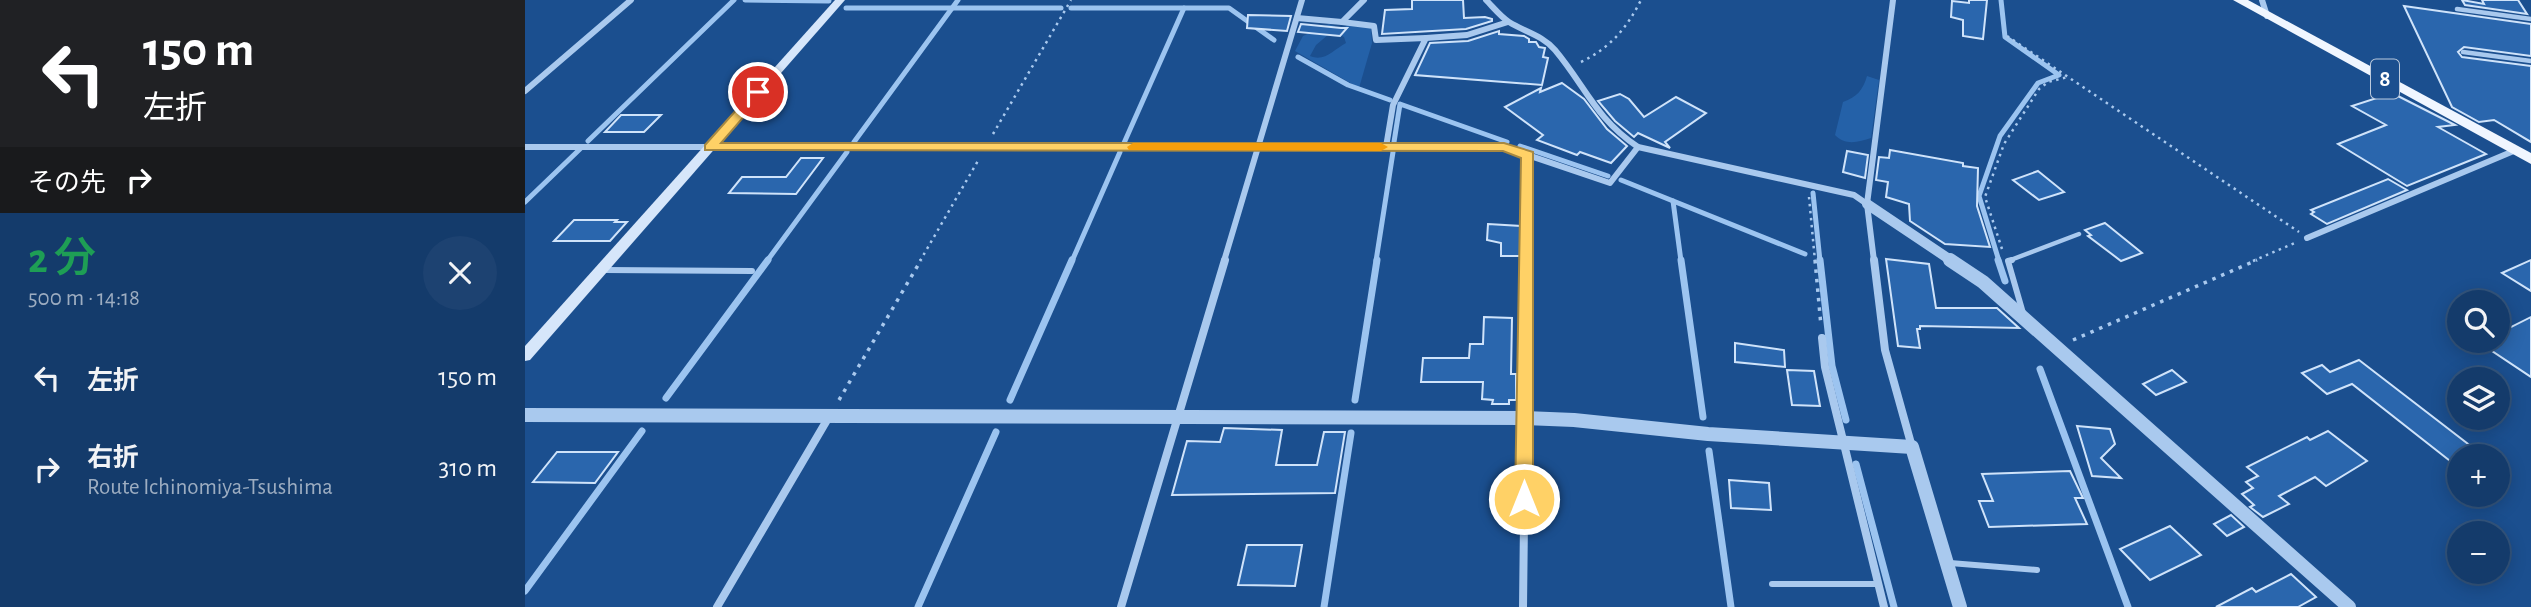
<!DOCTYPE html>
<html lang="ja">
<meta charset="utf-8">
<style>
body{margin:0;font-family:"Alegreya Sans","Noto Sans JP",sans-serif;background:#1d4271;color:#f1f3f6;height:100vh;display:flex;flex-direction:column;font-size:26px;white-space:nowrap}
*{box-sizing:border-box;margin:0}
p{font-size:23px;color:#9dadc1}
.icon{flex:none;width:38px;height:38px;fill:none;stroke:currentColor;stroke-width:2;stroke-linecap:round;stroke-linejoin:round}
.map{position:relative;flex:1;overflow:hidden}
.details{display:flex;flex-direction:column;background:#143b6b;width:525px}
.details>*{flex:none}
.top-card{background:#202124;color:#fff;overflow:hidden}
.controls{position:absolute;left:1922px;top:290px;display:grid;gap:14px}
.controls a{display:grid;place-items:center;width:63px;height:63px;border-radius:50%;background:#143b6b;box-shadow:0 4px 18px #0003,0 0 0 2px #33557e;font-size:35px}
.pin{position:absolute;display:grid;place-items:center;width:60px;height:60px;color:#fff;margin:-30px;border:4px solid #fff;border-radius:50%;box-shadow:0 2px 7px #0007}
.me{position:absolute;width:77px;margin:-38px;rotate:0deg;stroke-linejoin:round;filter:drop-shadow(0 0 5px #0008)}
.turn{display:flex;align-items:center;gap:24px;height:147px;padding:0 28px;font-size:32px}
.turn .icon{width:91px;height:91px;stroke-width:2.5}
.turn b{display:block;font-size:49px;line-height:60px}
.then{display:flex;align-items:center;height:66px;padding:0 28px;background:#0003;gap:14px;font-size:26px}
.round{display:grid;place-items:center;flex:none;width:74px;height:74px;border-radius:37px;background:#1d4271}
.head{display:flex;align-items:center;justify-content:space-between;height:119px;padding:0 28px}
h1{font-size:42px;font-weight:600;line-height:52px;color:#1e9e55}
ul{padding:0;list-style:none}
li{display:flex;align-items:center;gap:21px;height:91px;padding:0 28px}
li div{flex:1}
li b{display:block;font-size:26px}
li em{font-style:normal}
main{display:flex;flex:1;min-height:0}
.map>svg:first-child{display:block}
.green{fill:#2461a8}
.lines{fill:none;stroke-linecap:round;stroke-linejoin:round}
.stream-far1{stroke:#9cc4f0;stroke-width:5}
.stream{stroke:#9cc4f0;stroke-width:7}
.building{fill:#2a66ad;stroke:#cfe3fa;stroke-width:2}
.path-far1{stroke:#a9c9ee;stroke-width:2.5;stroke-dasharray:2.5 4.5;stroke-linecap:butt}
.path{stroke:#a9c9ee;stroke-width:3.5;stroke-dasharray:3.5 6;stroke-linecap:butt}
.service-far1{stroke:#a9c9ee;stroke-width:4.5}
.service{stroke:#a9c9ee;stroke-width:6}
.minor-far1{stroke:#a9c9ee;stroke-width:6}
.minor{stroke:#a9c9ee;stroke-width:8}
.tertiary-far1{stroke:#a9c9ee;stroke-width:10}
.tertiary{stroke:#a9c9ee;stroke-width:14}
.secondary{fill:#d6e6fa;fill-rule:evenodd}
.primary{fill:#f0f6ff;fill-rule:evenodd}
.route{fill:#ffd166;stroke:#a68842;stroke-width:2}
.slow{fill:#f59e0b}
.labels{text-anchor:middle;dominant-baseline:central;stroke-width:7;stroke-linejoin:round;paint-order:stroke}
.shield{fill:#1b4f8f;stroke:#bbcadd;stroke-width:2}
.shield-label{font-size:23px;font-weight:bold;fill:#fff}
</style>
<main>
<section class="details">
<div class="top-card">
<div class="turn"><svg class="icon" aria-label="left" viewBox="0 0 24 24"><path d="M17 20v-9H6M10 6l-5 5 5 5"/></svg><div><b>150 m</b>左折</div></div>
<div class="then">その先<svg class="icon" aria-label="right" viewBox="0 0 24 24"><path d="M7 20v-9h11M14 6l5 5-5 5"/></svg></div>
</div>
<div class="head"><div><h1>2 分</h1><p>500 m · 14:18</p></div><a class="round"><svg class="icon" aria-label="close" viewBox="0 0 24 24"><path d="M6 6l12 12M18 6L6 18"/></svg></a></div>
<ul>
<li><svg class="icon" aria-label="left" viewBox="0 0 24 24"><path d="M17 20v-9H6M10 6l-5 5 5 5"/></svg><div><b>左折</b></div><em>150 m</em></li>
<li><svg class="icon" aria-label="right" viewBox="0 0 24 24"><path d="M7 20v-9h11M14 6l5 5-5 5"/></svg><div><b>右折</b><p>Route Ichinomiya-Tsushima</p></div><em>310 m</em></li>
</ul>
</section>
<div class="map">
<svg width="2006" height="607" viewBox="0 0 2006 607">
<rect width="100%" height="100%" fill="#1b4f8f"/>
<g class="green">
<path d="M804 24 810 26V29L791 45 785 56C800 62 808 50 821 43L819 37 814 34 822 25 846 28 847 43 834 88 770 51 778 36Z"/>
<path d="M1342 76 1354 80 1346 138C1334 142 1320 146 1310 135L1318 102C1332 97 1338 90 1342 76Z"/>
</g>
<g class="lines">
<g class="stream-far1">
<polyline points="220,0 304,1"/>
<polyline points="321,8 536,8"/>
<polyline points="546,8 704,8 749,40"/>
<polyline points="773,57 823,85 865,100"/>
<polyline points="63,141 209,0"/>
<polyline points="329,142 433,0"/>
<polyline points="869,142 875,104 982,142"/>
<polyline points="599,143 659,8"/>
<polyline points="995,146 1083,176"/>
<polyline points="1096,180 1280,254"/>
<polyline points="1288,193 1295,261"/>
<polyline points="1148,201 1156,261"/>
<polyline points="0,202 55,149"/>
<polyline points="242,261 322,152"/>
<polyline points="547,261 595,152"/>
<polyline points="851,261 868,152"/>
<polyline points="1474,261 1454,196 1475,136 1513,83 1534,75 1480,37 1476,0"/>
</g>
<g class="stream">
<polyline points="1156,260 1178,417"/>
<polyline points="1295,260 1307,366 1321,420"/>
<polyline points="1473,260 1480,281"/>
<polyline points="1515,369 1603,607"/>
<polyline points="141,398 243,260"/>
<polyline points="485,400 547,260"/>
<polyline points="830,400 852,260"/>
<polyline points="1184,451 1206,607"/>
<polyline points="1331,464 1369,607"/>
<polyline points="0,591 117,431"/>
<polyline points="393,607 471,432"/>
<polyline points="799,607 826,433"/>
</g>
</g>
<g class="building">
<polygon points="887,0 938,0 939,18 960,17 967,19 967,21 941,29 857,34 860,10 887,9"/>
<polygon points="1444,0 1462,0 1458,39 1438,36 1438,20 1426,17 1427,1 1444,3"/>
<polygon points="1937,0 1959,4 1957,0 1993,0 2002,14 1940,5"/>
<polygon points="1879,6 2006,24 2006,56 1939,47 1933,52 1937,57 2006,66 2006,142 1969,120 1954,122 1927,107"/>
<polygon points="723,15 766,16 762,31 722,28"/>
<polygon points="776,24 816,28 822,28 815,36 773,32"/>
<polygon points="974,31 974,34 999,36 1004,39 1004,42 1011,42 1014,47 1020,48 1018,57 1023,58 1017,85 890,75 905,43 943,41"/>
<polygon points="1037,83 1059,99 1082,129 1102,146 1086,163 1055,152 1052,155 1012,140 1018,135 980,107 1016,88 1015,92"/>
<polygon points="1867,93 1930,125 1913,127 1961,154 1882,186 1813,144 1861,125 1827,106"/>
<polygon points="1095,94 1104,99 1119,117 1151,97 1181,113 1140,142 1145,148 1113,133 1109,137 1090,121 1073,101"/>
<polygon points="96,115 136,115 119,132 80,132"/>
<polygon points="1365,150 1438,163 1438,166 1453,168 1452,206 1465,247 1420,244 1385,221 1384,204 1361,197 1363,182 1351,180 1354,157 1364,158"/>
<polygon points="1322,151 1343,155 1340,178 1318,172"/>
<polygon points="276,158 298,158 271,194 204,193 217,177 261,177"/>
<polygon points="1513,171 1539,192 1514,200 1488,180"/>
<polygon points="1863,179 1882,190 1802,224 1786,214 1789,212 1786,210"/>
<polygon points="49,220 92,220 90,222 102,222 85,241 29,241"/>
<polygon points="1580,223 1596,236 1617,253 1596,261 1563,236 1566,235 1560,230"/>
<polygon points="963,224 996,226 996,256 976,256 976,243 962,240"/>
<polygon points="1361,259 1404,264 1411,308 1472,308 1494,328 1395,326 1395,329 1392,329 1395,348 1373,346"/>
<polygon points="2006,260 2006,291 1977,273"/>
<polygon points="959,317 987,318 986,374 991,374 991,400 984,400 984,404 967,404 968,400 957,399 958,382 896,382 898,358 944,358 945,344 958,344"/>
<polygon points="2006,317 2006,377 1952,341 1972,341 1972,334"/>
<polygon points="1210,343 1259,350 1260,367 1210,362"/>
<polygon points="1834,360 1960,457 1934,457 1934,468 1827,384 1802,394 1777,373 1797,365 1805,372"/>
<polygon points="1262,370 1289,371 1295,406 1267,405"/>
<polygon points="1647,370 1661,382 1631,395 1618,384"/>
<polygon points="1552,426 1585,429 1590,444 1576,458 1596,478 1567,476"/>
<polygon points="699,428 757,430 751,465 792,465 799,432 820,432 810,493 647,495 662,441 695,442"/>
<polygon points="1803,431 1842,461 1801,486 1790,477 1754,496 1764,504 1738,517 1725,507 1729,505 1717,494 1728,488 1721,482 1733,476 1722,467 1782,437 1785,440"/>
<polygon points="32,452 93,452 70,483 8,482"/>
<polygon points="1545,471 1558,498 1550,498 1562,524 1464,527 1454,501 1468,501 1457,474"/>
<polygon points="1204,480 1244,483 1246,510 1206,508"/>
<polygon points="1706,515 1719,527 1702,536 1689,524"/>
<polygon points="1645,526 1676,555 1625,580 1595,549"/>
<polygon points="722,545 777,545 770,586 713,585"/>
<polygon points="1766,574 1791,597 1773,607 1691,607 1727,588 1731,592"/>
</g>
<g class="lines">
<g class="path-far1">
<polyline points="1482,36 1774,232"/>
<path d="M1056 62C1085 48 1102 28 1116 0"/>
<polyline points="468,134 546,0"/>
<polyline points="1284,197 1290,261"/>
<polyline points="1477,249 1460,197 1479,144 1514,89 1523,82 1543,77"/>
<polyline points="395,261 454,159"/>
<polyline points="1728,261 1772,242"/>
</g>
<g class="path">
<polyline points="1290,260 1296,326"/>
<polyline points="1548,340 1732,260"/>
<polyline points="314,400 396,260"/>
</g>
<g class="service-far1">
<polyline points="1932,9 2006,19"/>
<polyline points="1938,52 2006,61"/>
<polyline points="1483,261 1554,234"/>
</g>
<g class="service">
<polyline points="1487,260 1483,261 1498,313"/>
<polyline points="80,270 227,271"/>
<polyline points="1425,563 1512,570"/>
<polyline points="1247,584 1353,584"/>
</g>
<g class="minor-far1">
<polyline points="839,0 817,22 849,26 851,40 901,38 868,105 861,147"/>
<path d="M961 0C968 7 976 17 984 22 1000 32 1017 35 1030 50 1061 87 1070 118 1113 147L1329 195 1342 204"/>
<polyline points="1737,0 1742,16"/>
<polyline points="772,18 817,22"/>
<polyline points="901,38 942,35 983,22"/>
<polyline points="0,91 106,0"/>
<polyline points="0,147 979,147 1085,183 1113,147"/>
<polyline points="1782,238 1991,150"/>
<polyline points="699,261 777,0"/>
<polyline points="1002,261 1003,155"/>
<polyline points="1349,261 1342,204 1368,0"/>
</g>
<g class="minor">
<polyline points="1349,260 1360,350 1387,447"/>
<polyline points="1297,338 1300,367 1359,607"/>
<polyline points="192,607 305,415"/>
<polyline points="596,607 700,260"/>
<polyline points="998,607 1002,260"/>
</g>
<polyline class="tertiary-far1" points="1342,204 1427,261"/>
<g class="tertiary">
<polyline points="1425,260 1458,282 1824,607"/>
<polyline points="0,415 1000,418 1049,420 1183,434 1387,447 1435,607"/>
</g>
<polygon class="secondary" points="310,0 320,0 5,360 0,361 0,346"/>
<polygon class="primary" points="1708,0 1723,0 2006,153 2006,164"/>
</g>
<polygon class="route" points="233,88 240,92 196,143 979,143 1008,152 1008,499 1006,504 999,507 992,504 990,499 996,158 978,151 180,150 180,145 229,90"/>
<polygon class="slow" points="608,143 856,143 863,147 856,151 604,150 602,147"/>
<g class="labels">
<rect class="shield" x="1846" y="59.5" width="28" height="39" rx="5"/>
<g class="shield-label">
<text x="1860" y="79">8</text>
</g>
</g>
</svg>
<div class="controls">
<a><svg class="icon" aria-label="search" viewBox="0 0 24 24"><circle cx="10" cy="10" r="6"/><path d="M15 15l6 6"/></svg></a>
<a><svg class="icon" aria-label="layers" viewBox="0 0 24 24"><path d="M12 4l9 5-9 5-9-5zM3 14l9 5 9-5"/></svg></a>
<a>+</a>
<a>−</a>
</div>
<div class="pin" style="left:233px;top:92px;background:#d93025"><svg class="icon" aria-label="arrive" viewBox="0 0 24 24"><path d="M6 21V4h12l-3 4 3 4H6"/></svg></div>
<svg class="me" style="left:999px;top:499px" viewBox="-20 -20 40 40"><circle r="17" fill="#ffd166" stroke="#fff" stroke-width="3"/><path d="M0-11L8 9 0 5-8 9z" fill="#fff"/></svg>
</div>
</main>
